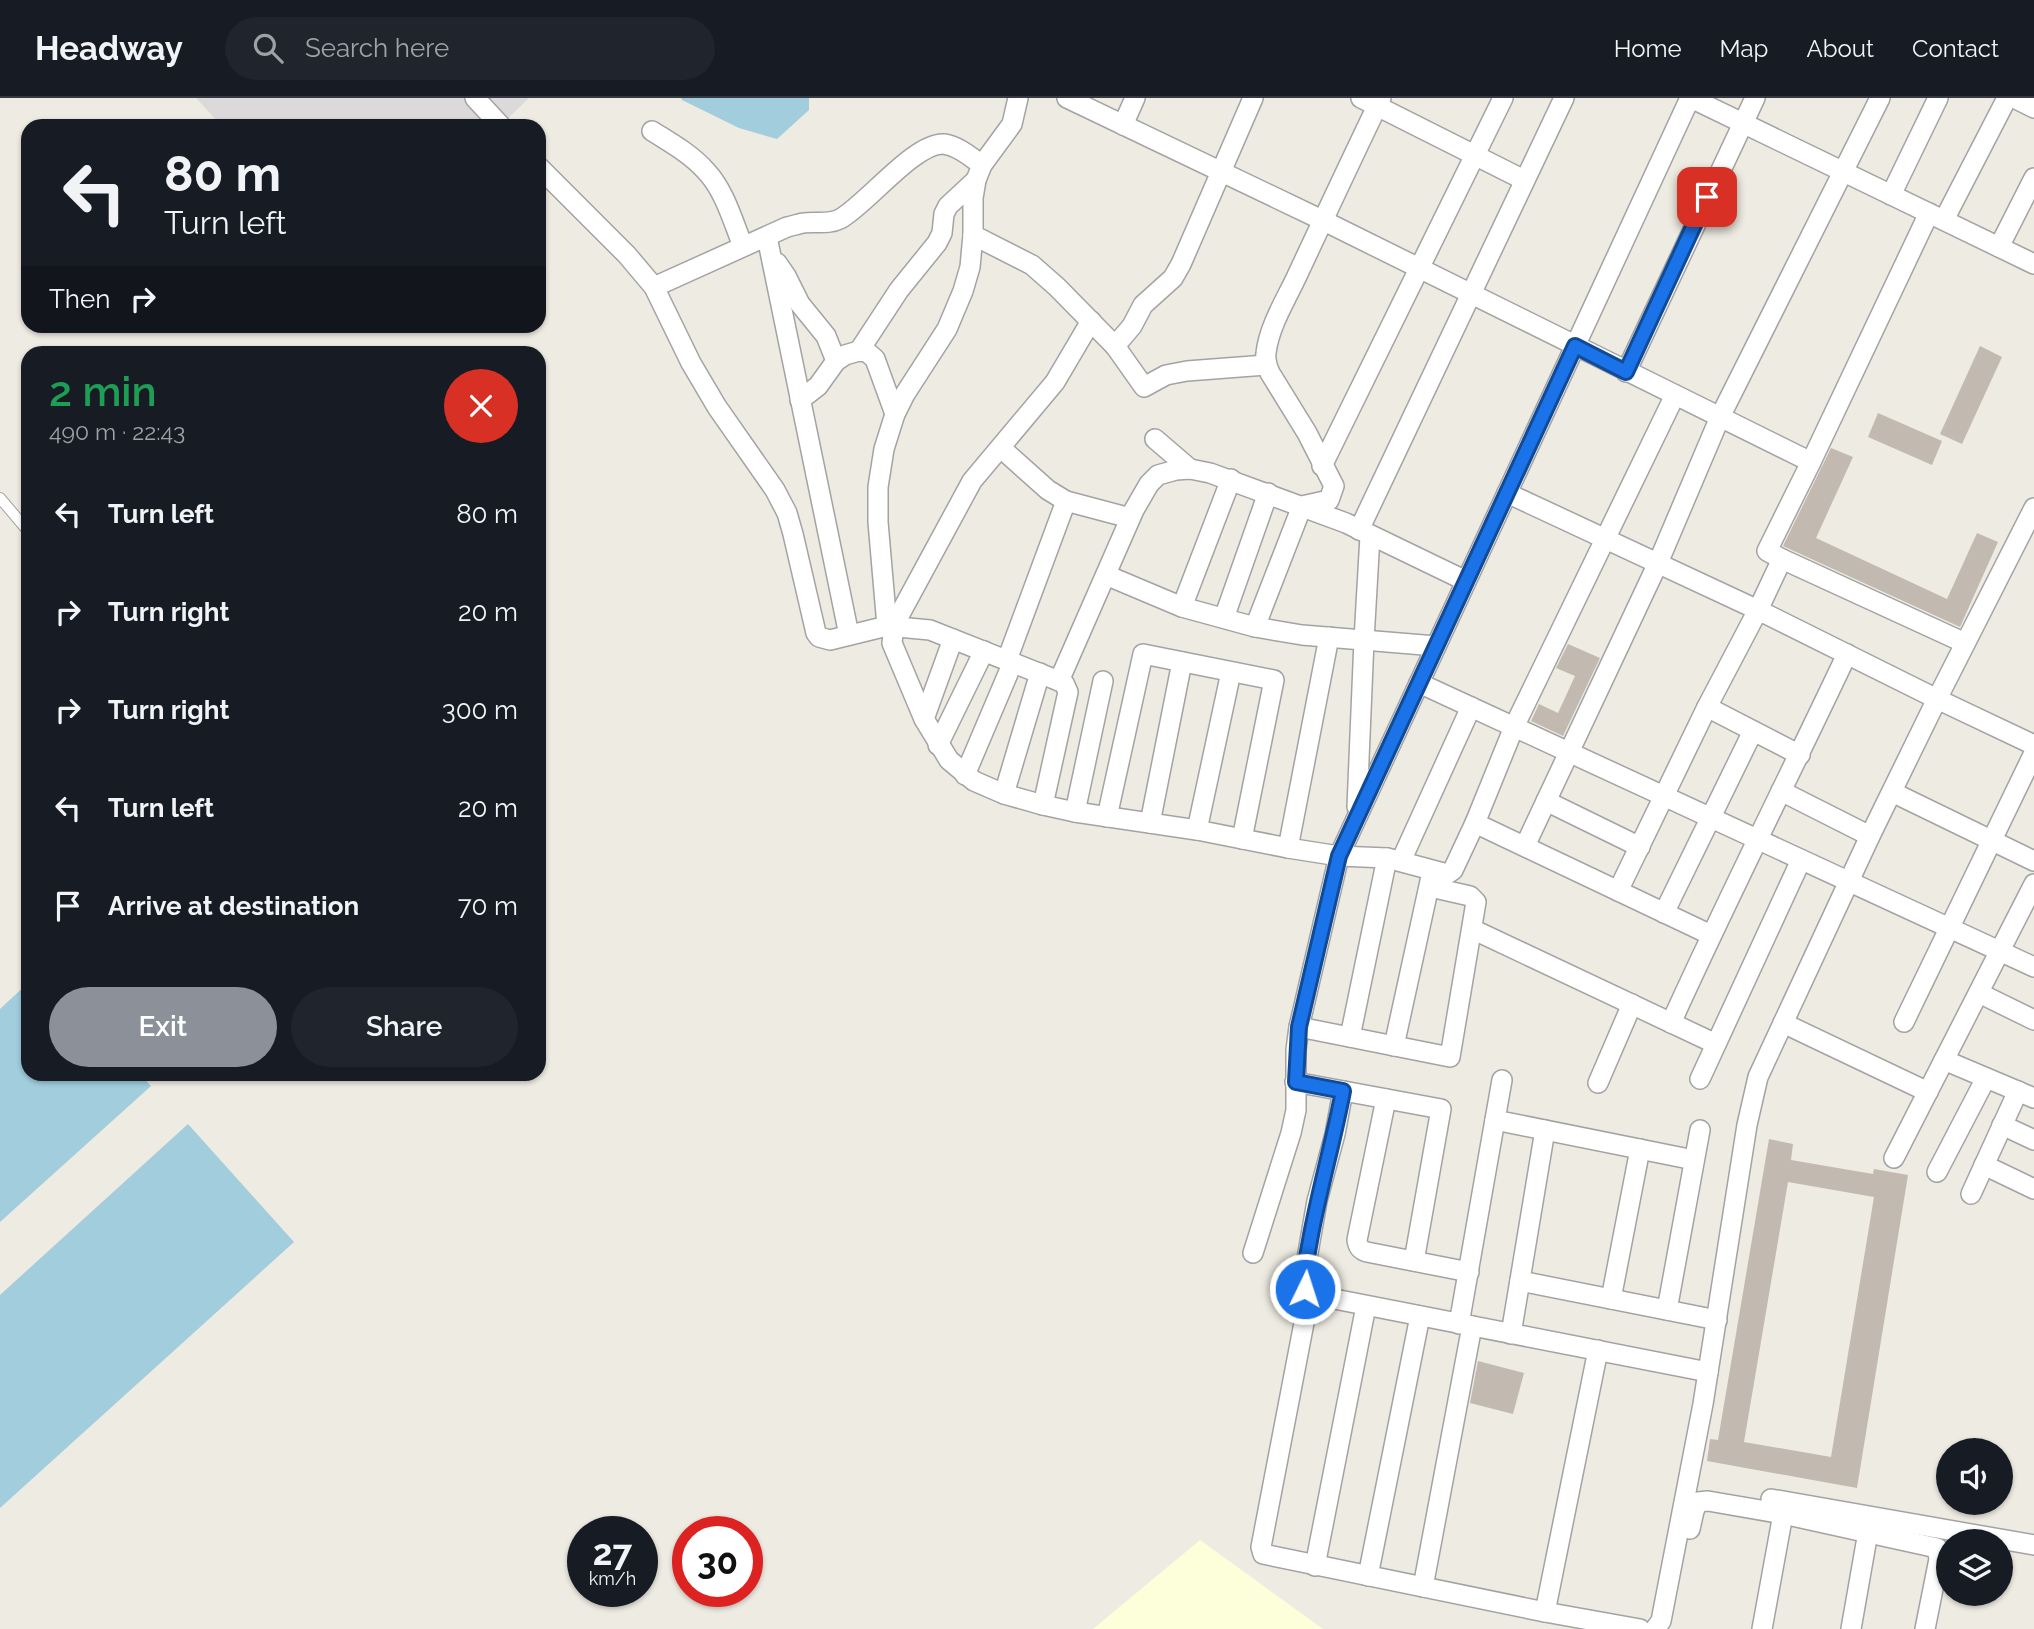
<!DOCTYPE html>
<meta charset="utf-8">
<style>
body{margin:0;font-family:Raleway,sans-serif;background:#20242c;color:#f1f3f6;height:100vh;display:flex;flex-direction:column;font-size:26px;white-space:nowrap}
*{box-sizing:border-box;margin:0}
p{font-size:23px;color:#9ea1a6}
.icon{flex:none;width:38px;height:38px;fill:none;stroke:currentColor;stroke-width:2;stroke-linecap:round;stroke-linejoin:round}
.map{position:relative;flex:1;overflow:hidden}
.side{position:absolute;left:21px;top:248px;width:525px;height:735px;display:flex;flex-direction:column;background:#171b24;border-radius:21px;box-shadow:0 2px 5px #0004}
.side>*{flex:none}
.banner{position:absolute;left:21px;top:21px;width:525px;height:214px;border-radius:21px;box-shadow:0 2px 5px #0004;background:#171b24;color:#f1f3f6;overflow:hidden}
.buttons{position:absolute;left:1936px;top:1340px;display:grid;gap:14px}
.buttons a{display:grid;place-items:center;width:77px;height:77px;border-radius:50%;background:#171b24;box-shadow:0 2px 5px #0004;font-size:35px}
.speed{position:absolute;left:567px;top:1418px;display:flex;gap:14px;font-size:35px;font-weight:700;text-align:center}
.speed>*{display:grid;place-content:center;width:91px;height:91px;border-radius:50%;background:#171b24;box-shadow:0 2px 5px #0004;line-height:1}
.speed small{font-size:18px;font-weight:400}
.speed .limit{border:10px solid #d22;background:#fff;color:#111}
.pin{position:absolute;display:grid;place-items:center;width:60px;height:60px;color:#fff;margin:-30px;border-radius:14px;box-shadow:0 4px 10px #0006}
.me{position:absolute;width:77px;margin:-38px;rotate:4deg;stroke-linejoin:round;filter:drop-shadow(0 0 5px #0008)}
.turn{display:flex;align-items:center;gap:24px;height:147px;padding:0 28px;font-size:32px}
.turn .icon{width:91px;height:91px;stroke-width:2.5}
.turn b{display:block;font-size:49px;line-height:60px}
.then{display:flex;align-items:center;height:66px;padding:0 28px;background:#0003;gap:14px;font-size:26px}
.round{display:grid;place-items:center;flex:none;width:74px;height:74px;border-radius:37px;background:#20242c}
.summary{display:flex;align-items:center;justify-content:space-between;height:119px;padding:0 28px}
h1{font-size:42px;font-weight:600;line-height:52px;color:#1e9e55}
.action{display:flex;gap:14px;margin-top:auto;padding:14px 28px}
.action a{flex:1;height:80px;border-radius:42px;background:#8c9099;color:#fff;font-size:28px;font-weight:600;line-height:80px;text-align:center}
.action a+a{background:#20242c;color:#f1f3f6}
ul{padding:0;list-style:none}
li{display:flex;align-items:center;gap:21px;height:98px;padding:0 28px}
li div{flex:1}
li b{display:block;font-size:26px}
li em{font-style:normal}
header{display:flex;align-items:center;gap:42px;box-sizing:border-box;height:98px;padding:0 35px;background:#171b24;border-bottom:2px solid #363941}
header strong{font-size:33px}
nav{display:flex;gap:38px;margin-inline-start:auto;font-size:24px}
.search{width:490px;height:63px;background:#20242c;display:flex;align-items:center;gap:18px;box-sizing:border-box;padding:0 24px;border-radius:38px;color:#9ea1a6;font-size:26px}
.map>svg:first-child{display:block}
.residential{fill:#dbd9d9}
.education{fill:#fdffda}
.water{fill:#a1cddd}
.building{fill:#c2bab1;fill-rule:evenodd}
.lines{fill:none;stroke-linecap:round;stroke-linejoin:round}
.lane-casing{stroke:#a3a3a3;stroke-width:12}
.street-casing{stroke:#a3a3a3;stroke-width:22}
.lane{stroke:#fff;stroke-width:10}
.street{stroke:#fff;stroke-width:19}
.route-casing{stroke:#114b97;stroke-width:18}
.route{stroke:#1a73e8;stroke-width:12}
</style>
<header>
<strong>Headway</strong>
<div class="search"><svg class="icon" aria-label="search" viewBox="0 0 24 24"><circle cx="10" cy="10" r="6"/><path d="M15 15l6 6"/></svg>Search here</div>
<nav><a>Home</a><a>Map</a><a>About</a><a>Contact</a></nav>
</header>
<div class="map">
<svg width="2034" height="1531" viewBox="0 0 2034 1531">
<rect width="100%" height="100%" fill="#eeebe2"/>
<polygon class="residential" points="196,0 529,0 500,28 222,28"/>
<polygon class="education" points="1200,1442 1323,1531 1093,1531"/>
<g class="water">
<polygon points="681,0 809,0 809,12 777,41 739,30 682,2"/>
<polygon points="28,885 28,976 141,977 151,988 0,1124 0,911"/>
<polygon points="188,1026 294,1144 0,1410 0,1197"/>
</g>
<g class="building">
<polygon points="1980,248 2002,259 1962,346 1940,336"/>
<polygon points="1878,315 1942,343 1932,367 1868,339"/>
<polygon points="1831,350 1853,359 1816,440 1947,501 1977,435 1998,444 1960,529 1783,448"/>
<polygon points="1568,546 1600,560 1563,638 1531,623 1539,606 1558,615 1575,578 1556,570"/>
<path d="M1769 1041 1793 1046 1791 1062 1873 1076 1874 1071 1908 1077 1857 1390 1707 1363 1710 1341 1718 1342ZM1788 1084 1874 1099 1831 1359 1744 1344Z"/>
<polygon points="1478,1263 1524,1275 1513,1316 1470,1305"/>
</g>
<g class="lines">
<g class="lane-casing">
<polyline id="lane" points="0,400 28,433"/>
</g>
<g class="street-casing">
<g id="street">
<polyline points="475,0 501,28"/>
<polyline points="1067,0 1322,122 1811,364"/>
<polyline points="1361,0 1524,82"/>
<polyline points="1691,0 2034,166"/>
<polyline points="2014,0 2034,10"/>
<polyline points="1123,27 1135,0"/>
<path d="M652 33C671 45 691 56 706 73 725 93 733 124 743 148"/>
<polyline points="539,69 627,157 654,189 691,265 717,309 775,392 787,415 793,436 816,535 819,539 830,542 887,528 930,532 1064,585 1068,594 1043,707"/>
<polyline points="1891,97 1938,0"/>
<polyline points="1944,122 2007,0"/>
<polyline points="973,137 1032,167 1057,189 1115,248 1144,289 1166,277 1187,273 1266,267"/>
<polyline points="767,139 849,537"/>
<polyline points="1999,149 2034,80"/>
<polyline points="777,165 786,178 800,206 826,238 836,263"/>
<path d="M654 189 787 129C792 128 798 126 803 125 815 123 828 127 840 121 867 106 915 44 944 46 958 48 971 59 982 67"/>
<polyline points="1091,223 1055,284 972,383 894,527 892,545 924,621 949,662 974,683 1004,696 1043,707 1075,714 1197,732 1288,750 1339,758 1387,760 1447,776 1453,772 1475,725 1514,629 1675,297"/>
<polyline points="1115,248 1132,228 1143,207 1173,180 1181,166 1253,0"/>
<polyline points="859,253 899,192 937,145 942,135 944,116 948,108 976,82"/>
<polyline points="1626,274 1755,0"/>
<polyline points="800,302 818,288 836,263 845,257 859,253 867,254 875,261 895,316"/>
<polyline points="1155,341 1190,371"/>
<polyline points="1001,350 1048,392 1066,403 1130,420"/>
<polyline points="1322,368 1503,0"/>
<polyline points="1507,395 1758,512 1937,601 2034,647"/>
<polyline points="1359,432 1564,0"/>
<polyline points="1782,461 1965,545"/>
<polyline points="1106,477 1182,509 1255,529 1302,537 1436,548"/>
<polyline points="1182,509 1231,381"/>
<polyline points="1224,520 1268,395"/>
<polyline points="887,528 878,424 878,389 884,351 895,316 905,296 947,231 963,193 970,169 973,137 973,100 976,82 982,67 1012,26 1018,0"/>
<path d="M1255 529 1302 408 1329 402 1334 388 1307 335 1270 275C1267 268 1265 262 1266 255 1269 229 1285 203 1296 180 1324 120 1352 60 1381 0"/>
<polyline points="1007,562 1066,403"/>
<polyline points="1059,583 1134,412 1149,386 1158,377 1176,372 1190,371 1210,375 1346,425 1466,483"/>
<polyline points="1419,585 2034,869"/>
<polyline points="1707,609 1800,657"/>
<polyline points="924,621 953,541"/>
<polyline points="938,647 984,553"/>
<polyline points="965,677 1013,564"/>
<polyline points="1781,693 1870,738"/>
<polyline points="1892,694 2034,763"/>
<polyline points="1004,696 1040,575"/>
<polyline points="1546,703 1640,749"/>
<polyline points="1357,709 1364,542 1370,438"/>
<polyline points="1075,714 1103,583"/>
<polyline points="1107,719 1143,556 1274,582 1242,741"/>
<polyline points="1150,725 1182,564"/>
<polyline points="1475,725 1711,837"/>
<polyline points="1197,732 1231,574"/>
<polyline points="1525,748 1658,465 1720,319 1880,0"/>
<polyline points="1288,750 1329,539"/>
<polyline points="1401,763 1471,609"/>
<polyline points="1439,775 1437,786 1439,791 1470,798 1476,804 1450,959 1299,929 1339,758 1690,0"/>
<polyline points="1618,793 1707,609 1758,512 1782,461 1767,453 1811,364 1929,115"/>
<polyline points="1664,815 1753,633"/>
<polyline points="1472,831 1716,946"/>
<polyline points="1979,895 2034,922"/>
<polyline points="1904,924 2034,655"/>
<path d="M1671 925C1727 801 1789 679 1847 556"/>
<polyline points="1783,925 1928,994"/>
<polyline points="1350,939 1387,760"/>
<polyline points="1394,948 1432,774"/>
<polyline points="1944,962 2034,1000"/>
<polyline points="1700,981 1801,762"/>
<polyline points="1295,984 1441,1011 1414,1163"/>
<polyline points="1598,985 1632,906"/>
<path d="M1386 1001 1357 1142C1358 1149 1360 1152 1367 1154L1469 1174"/>
<polyline points="1495,1022 1694,1062"/>
<polyline points="2002,1027 2034,1042"/>
<polyline points="1894,1060 2034,786"/>
<polyline points="1984,1067 2034,1091"/>
<polyline points="1937,1074 1986,980"/>
<polyline points="1971,1096 2018,993"/>
<polyline points="1253,1155 1291,1035 1296,1012 1296,952 1299,929"/>
<polyline points="1520,1183 1717,1222"/>
<polyline points="1311,1200 1305,1191 1305,1172 1317,1103 1335,1036 1343,993"/>
<polyline points="1611,1201 1640,1051"/>
<polyline points="1667,1212 1700,1032"/>
<polyline points="1459,1226 1502,982"/>
<polyline points="1511,1236 1545,1032"/>
<polyline points="1771,1401 2034,1447"/>
<polyline points="1690,1431 1694,1413 1698,1404 1708,1403 1783,1416 1937,1450 1939,1461 1925,1531"/>
<polyline points="1315,1468 1366,1208"/>
<polyline points="1368,1478 1420,1218"/>
<polyline points="1423,1489 1472,1228"/>
<polyline points="1545,1514 1598,1252"/>
<polyline points="1640,1531 1545,1514 1263,1456 1261,1449 1308,1204 1314,1198 1319,1198 1708,1274"/>
<polyline points="1655,1531 1661,1523 1703,1306 1747,1027 1758,979 1870,738 1937,601 2034,410"/>
<polyline points="1762,1531 1783,1416"/>
<polyline points="1851,1531 1868,1434"/>
</g>
</g>
<use href="#lane" class="lane"/>
<use href="#street" class="street"/>
</g>
<g class="lines">
<g class="route-casing">
<path id="route" d="M1305 1191C1303 1173 1308 1155 1311 1137 1320 1089 1334 1041 1343 993L1296 984 1299 929 1339 758 1575 248 1626 274 1707 99"/>
</g>
<use href="#route" class="route"/>
</g>
</svg>
<div class="buttons">
<a><svg class="icon" aria-label="sound" viewBox="0 0 24 24"><path d="M4 9h4l5-4v14l-5-4H4zM17 9q2 3 0 6"/></svg></a>
<a><svg class="icon" aria-label="layers" viewBox="0 0 24 24"><path d="M12 4l9 5-9 5-9-5zM3 14l9 5 9-5"/></svg></a>
</div>
<div class="speed"><div>27<small>km/h</small></div><div class="limit">30</div></div>
<div class="pin" style="left:1707px;top:99px;background:#d93025"><svg class="icon" aria-label="arrive" viewBox="0 0 24 24"><path d="M6 21V4h12l-3 4 3 4H6"/></svg></div>
<svg class="me" style="left:1305px;top:1191px" viewBox="-20 -20 40 40"><circle r="17" fill="#1a73e8" stroke="#fff" stroke-width="3"/><path d="M0-11L8 9 0 5-8 9z" fill="#fff"/></svg>
<div class="banner">
<div class="turn"><svg class="icon" aria-label="left" viewBox="0 0 24 24"><path d="M17 20v-9H6M10 6l-5 5 5 5"/></svg><div><b>80 m</b>Turn left</div></div>
<div class="then">Then<svg class="icon" aria-label="right" viewBox="0 0 24 24"><path d="M7 20v-9h11M14 6l5 5-5 5"/></svg></div>
</div>
<section class="side">
<div class="summary"><div><h1>2 min</h1><p>490 m · 22:43</p></div><a class="round" style="background:#d93025;color:#fff"><svg class="icon" aria-label="close" viewBox="0 0 24 24"><path d="M6 6l12 12M18 6L6 18"/></svg></a></div>
<ul>
<li><svg class="icon" aria-label="left" viewBox="0 0 24 24"><path d="M17 20v-9H6M10 6l-5 5 5 5"/></svg><div><b>Turn left</b></div><em>80 m</em></li>
<li><svg class="icon" aria-label="right" viewBox="0 0 24 24"><path d="M7 20v-9h11M14 6l5 5-5 5"/></svg><div><b>Turn right</b></div><em>20 m</em></li>
<li><svg class="icon" aria-label="right" viewBox="0 0 24 24"><path d="M7 20v-9h11M14 6l5 5-5 5"/></svg><div><b>Turn right</b></div><em>300 m</em></li>
<li><svg class="icon" aria-label="left" viewBox="0 0 24 24"><path d="M17 20v-9H6M10 6l-5 5 5 5"/></svg><div><b>Turn left</b></div><em>20 m</em></li>
<li><svg class="icon" aria-label="arrive" viewBox="0 0 24 24"><path d="M6 21V4h12l-3 4 3 4H6"/></svg><div><b>Arrive at destination</b></div><em>70 m</em></li>
</ul>
<div class="action"><a>Exit</a><a>Share</a></div>
</section>
</div>
